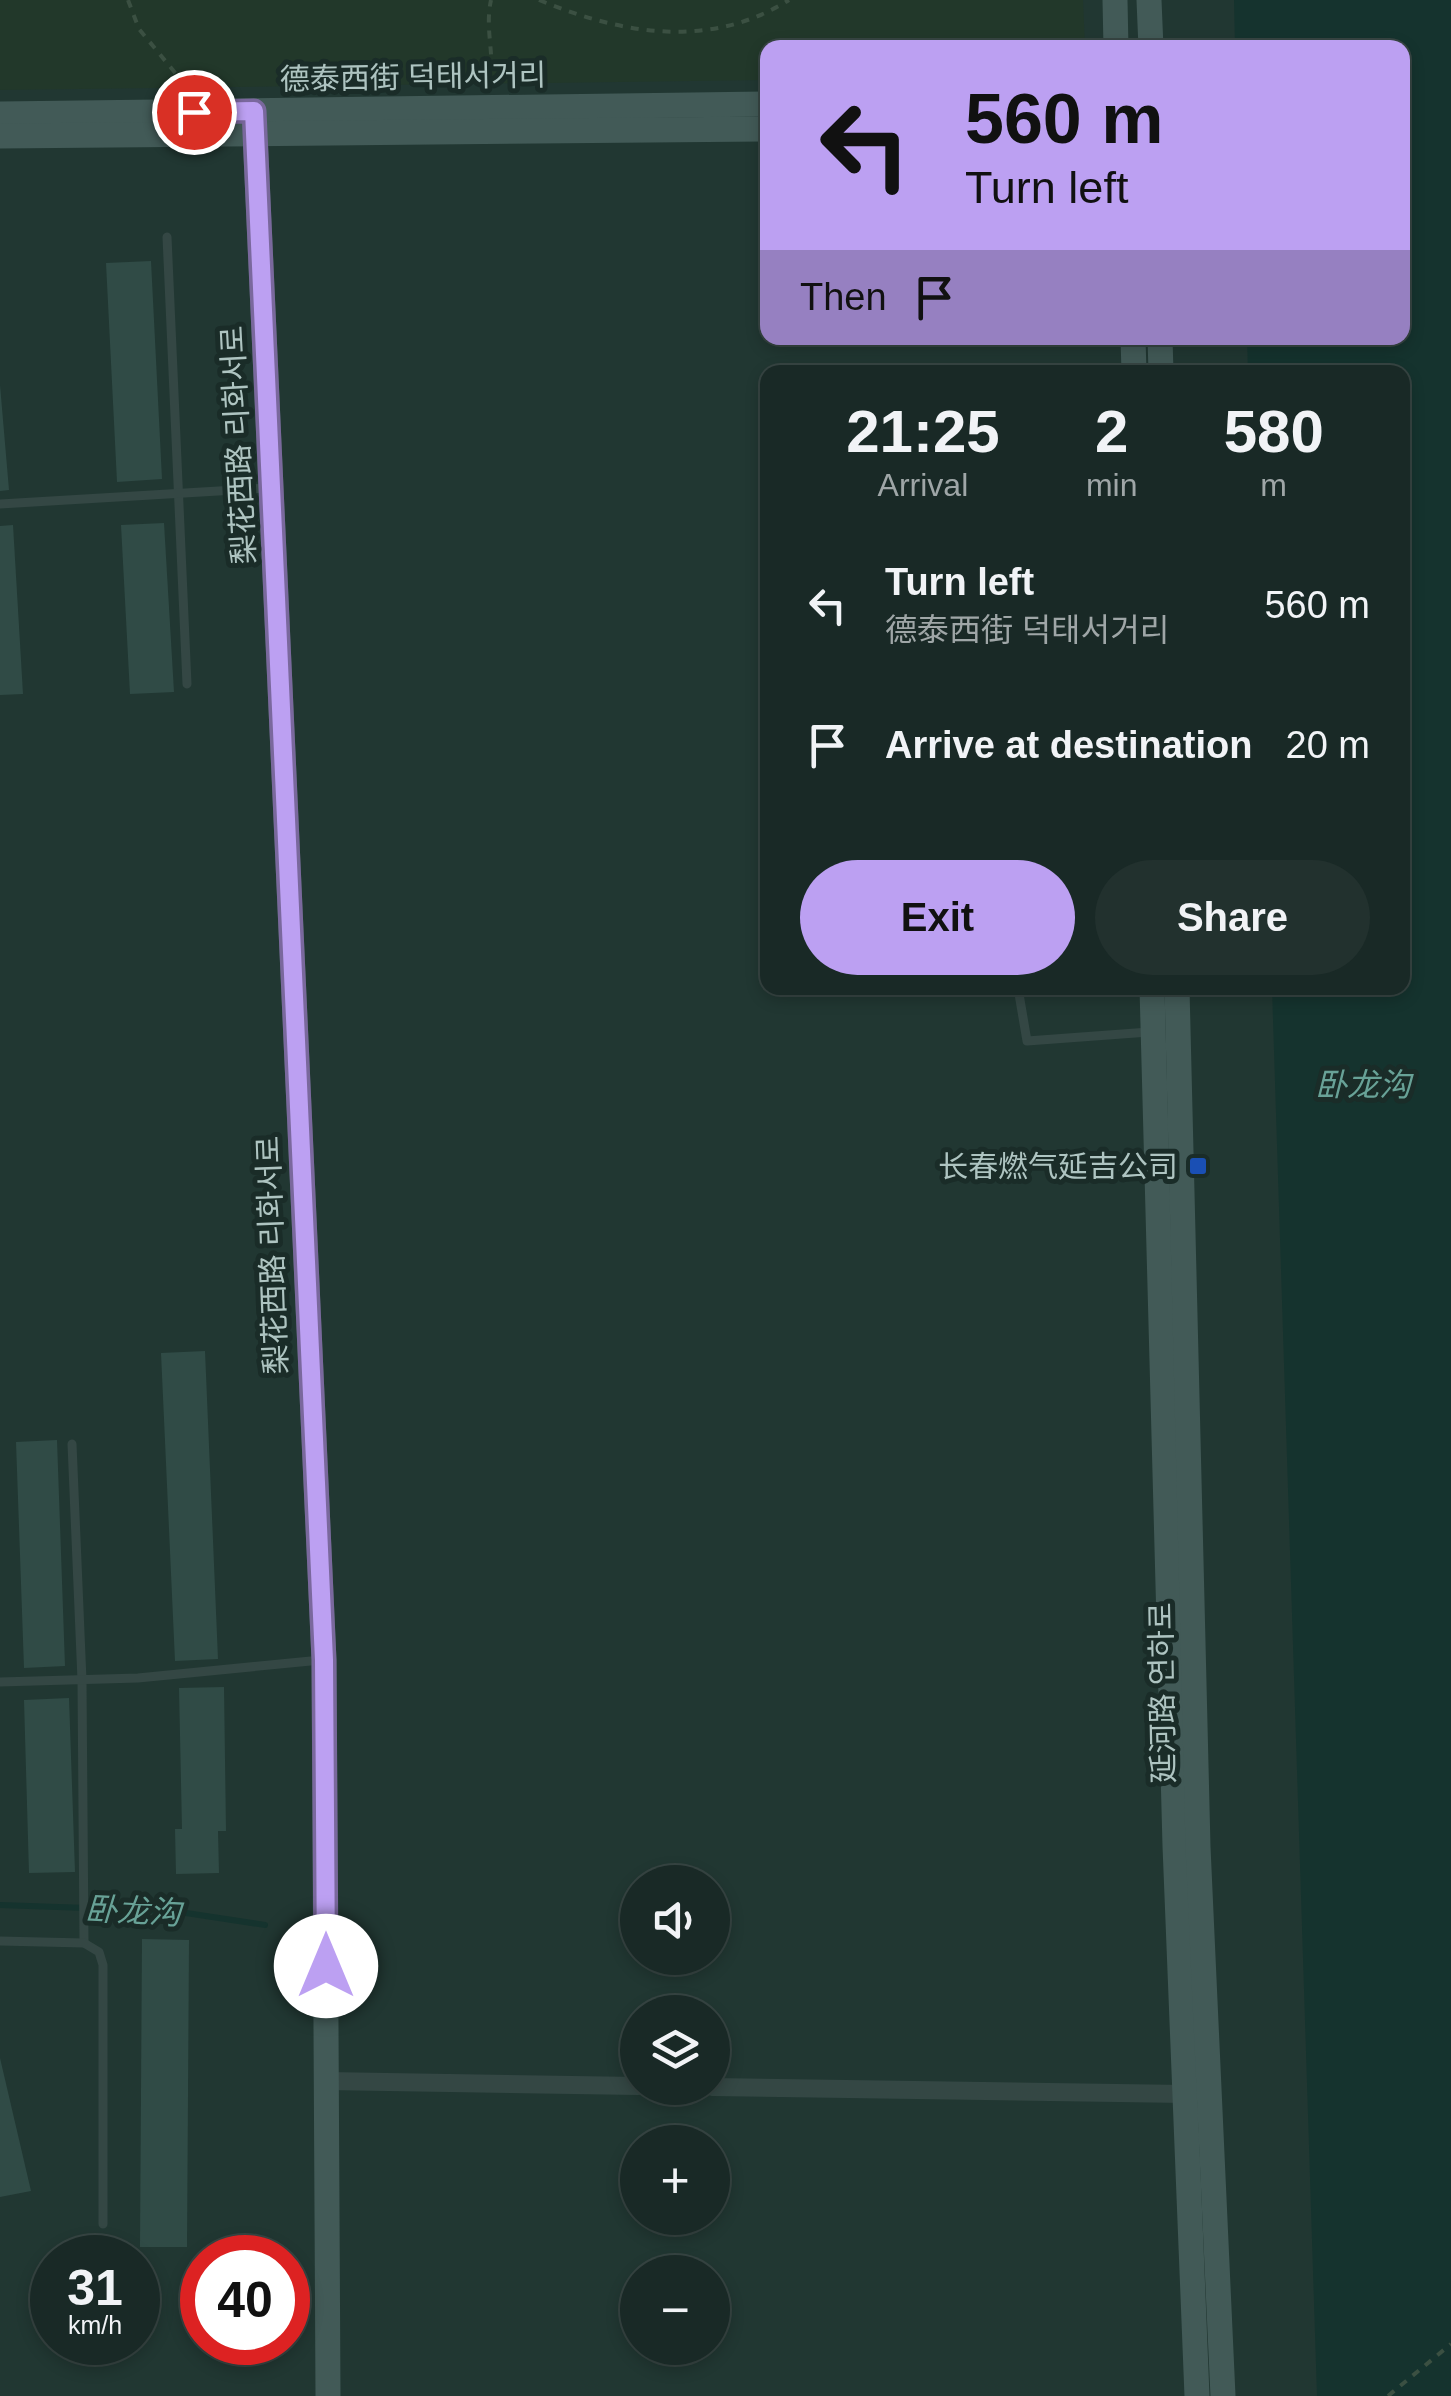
<!DOCTYPE html>
<meta charset="utf-8">
<style>
body{margin:0;font-family:Arial,"Noto Sans SC","Noto Sans KR",sans-serif;background:#22312e;color:#f1f3f6;height:100vh;display:flex;flex-direction:column;font-size:38px;white-space:nowrap}
*{box-sizing:border-box;margin:0}
p{font-size:32px;color:#9fa6a7}
.icon{flex:none;width:55px;height:55px;fill:none;stroke:currentColor;stroke-width:2;stroke-linecap:round;stroke-linejoin:round}
.map{position:relative;flex:1;overflow:hidden}
.drawer{position:absolute;left:760px;top:365px;width:650px;height:630px;display:flex;flex-direction:column;background:#192926;border-radius:20px;box-shadow:0 5px 15px #0003,0 0 0 2px #374543}
.drawer>*{flex:none}
.top-card{position:absolute;left:760px;top:40px;width:650px;height:305px;border-radius:20px;box-shadow:0 5px 15px #0003,0 0 0 2px #374543;background:#bca0f2;color:#111;overflow:hidden}
.fabs{position:absolute;left:620px;top:1865px;display:grid;gap:20px}
.fabs a{display:grid;place-items:center;width:110px;height:110px;border-radius:50%;background:#192926;box-shadow:0 5px 15px #0003,0 0 0 2px #374543;font-size:50px}
.speed{position:absolute;left:30px;top:2235px;display:flex;gap:20px;font-size:50px;font-weight:700;text-align:center}
.speed>*{display:grid;place-content:center;width:130px;height:130px;border-radius:50%;background:#192926;box-shadow:0 5px 15px #0003,0 0 0 2px #374543;line-height:1}
.speed small{font-size:25px;font-weight:400}
.speed .limit{border:15px solid #d22;background:#fff;color:#111}
.pin{position:absolute;display:grid;place-items:center;width:85px;height:85px;color:#fff;margin:-42px;border:5px solid #fff;border-radius:50%;box-shadow:0 2px 10px #0007}
.me{position:absolute;width:110px;margin:-55px;rotate:0deg;stroke-linejoin:round;filter:drop-shadow(0 0 8px #0008)}
.turn{display:flex;align-items:center;gap:35px;height:210px;padding:0 40px;font-size:45px}
.turn .icon{width:130px;height:130px;stroke-width:2.5}
.turn b{display:block;font-size:70px;line-height:85px}
.then{display:flex;align-items:center;height:95px;padding:0 40px;background:#0003;gap:20px;font-size:38px}
.eta{display:flex;justify-content:space-evenly;align-items:center;height:170px;text-align:center}
.eta b{font-size:60px;font-weight:700;line-height:70px}
.button{display:flex;gap:20px;margin-top:auto;padding:20px 40px}
.button a{flex:1;height:115px;border-radius:60px;background:#bca0f2;color:#111;font-size:40px;font-weight:700;line-height:115px;text-align:center}
.button a+a{background:#22312e;color:#f1f3f6}
ul{padding:0;list-style:none}
li{display:flex;align-items:center;gap:30px;height:140px;padding:0 40px}
li div{flex:1}
li b{display:block;font-size:38px}
li em{font-style:normal}
.map>svg:first-child{display:block}
.green{fill:#22382a}
.water{fill:#15332e}
.lines{fill:none;stroke-linecap:round;stroke-linejoin:round}
.stream{stroke:#15332e;stroke-width:6}
.building{fill:#304b46}
.path{stroke:#3b5042;stroke-width:4;stroke-dasharray:8 8;stroke-linecap:butt}
.lane{stroke:#344744;stroke-width:9}
.street{stroke:#344744;stroke-width:18}
.secondary{stroke:#425a57;stroke-width:25}
.route-casing{stroke:#7a689d;stroke-width:25}
.route{stroke:#bca0f2;stroke-width:18}
.transit-dot{fill:#1a4fb4;stroke:#1a2c28;stroke-width:4}
.labels{text-anchor:middle;dominant-baseline:central;stroke-width:10;stroke-linejoin:round;paint-order:stroke}
.street-label{font-size:30px;fill:#aec4c1;stroke:#1a2c28}
.poi-label{font-size:30px;fill:#aec4c1;stroke:#1a2c28;text-anchor:end}
.water-label{font-size:32px;font-style:italic;fill:#68a297;stroke:#1a2c28}
</style>
<div class="map">
<svg width="1451" height="2396" viewBox="0 0 1451 2396">
<rect width="100%" height="100%" fill="#213732"/>
<polygon class="green" points="0,0 1083,0 1085,47 768,48 767,80 0,90"/>
<polygon class="water" points="1234,0 1451,0 1451,2396 1317,2396 1272,988 1402,988 1402,372 1248,372 1247,338 1402,338 1402,48 1235,47"/>
<g class="lines">
<polyline class="stream" points="0,1905 173,1911 265,1925"/>
</g>
<g class="building">
<polygon points="151,261 162,479 117,482 106,263"/>
<polygon points="0,385 9,490 0,491"/>
<polygon points="164,523 174,692 130,694 121,525"/>
<polygon points="13,525 23,694 0,695 0,526"/>
<polygon points="205,1351 218,1659 175,1661 161,1353"/>
<polygon points="57,1440 65,1666 24,1668 16,1442"/>
<polygon points="224,1687 226,1831 218,1831 219,1873 176,1874 175,1829 182,1829 179,1688"/>
<polygon points="69,1698 75,1872 29,1873 24,1700"/>
<polygon points="142,1939 189,1940 187,2247 140,2247"/>
<polygon points="0,2058 31,2191 0,2197"/>
</g>
<g class="lines">
<g class="path">
<polyline points="128,0 139,29 186,86"/>
<path d="M539 0C622 34 709 50 789 0"/>
<path d="M488 86C497 58 484 32 491 0"/>
<polyline points="1388,2396 1451,2344"/>
</g>
<g class="lane">
<polyline points="167,237 187,684"/>
<polyline points="985,370 985,372"/>
<polyline points="0,504 267,488"/>
<polyline points="1018,988 1027,1041 1149,1032"/>
<polyline points="72,1444 82,1680 84,1943"/>
<polyline points="0,1682 138,1678 321,1660"/>
<polyline points="0,1941 84,1943 99,1952 103,1965 103,2224"/>
</g>
<g class="street">
<polyline points="326,2081 638,2086"/>
<polyline points="712,2087 1185,2094"/>
</g>
<g class="secondary">
<polyline points="1115,0 1116,48"/>
<polyline points="1149,0 1151,48"/>
<polyline points="254,111 324,1660 328,2396"/>
<polyline points="0,114 768,104"/>
<polyline points="0,136 768,129"/>
<polyline points="1133,338 1134,372"/>
<polyline points="1160,338 1161,372"/>
<polyline points="1152,988 1175,1846 1197,2396"/>
<polyline points="1177,988 1198,1847 1223,2396"/>
</g>
</g>
<g class="lines">
<g class="route-casing">
<polyline id="route" points="194,112 254,111 324,1660 326,1966"/>
</g>
<use href="#route" class="route"/>
</g>
<rect class="transit-dot" x="1188" y="1156" width="20" height="20" rx="5"/>
<g class="labels">
<g class="street-label">
<text transform="translate(413 77) rotate(-1)">德泰西街 덕태서거리</text>
<text transform="translate(238 445) rotate(-93)">梨花西路 리화서로</text>
<text transform="translate(272 1255) rotate(-92)">梨花西路 리화서로</text>
<text transform="translate(1162 1693) rotate(-91)">延河路 연하로</text>
</g>
<g class="poi-label">
<text x="1178" y="1166">长春燃气延吉公司</text>
</g>
<g class="water-label">
<text x="1363" y="1085">卧龙沟</text>
<text transform="translate(133 1911) rotate(3)">卧龙沟</text>
</g>
</g>
</svg>
<div class="fabs">
<a><svg class="icon" aria-label="sound" viewBox="0 0 24 24"><path d="M4 9h4l5-4v14l-5-4H4zM17 9q2 3 0 6"/></svg></a>
<a><svg class="icon" aria-label="layers" viewBox="0 0 24 24"><path d="M12 4l9 5-9 5-9-5zM3 14l9 5 9-5"/></svg></a>
<a>+</a>
<a>−</a>
</div>
<div class="speed"><div>31<small>km/h</small></div><div class="limit">40</div></div>
<div class="pin" style="left:194px;top:112px;background:#d93025"><svg class="icon" aria-label="arrive" viewBox="0 0 24 24"><path d="M6 21V4h12l-3 4 3 4H6"/></svg></div>
<svg class="me" style="left:326px;top:1966px" viewBox="-20 -20 40 40"><circle r="19" fill="#fff"/><path d="M0-13L10 11 0 6-10 11z" fill="#bca0f2"/></svg>
<div class="top-card">
<div class="turn"><svg class="icon" aria-label="left" viewBox="0 0 24 24"><path d="M17 20v-9H6M10 6l-5 5 5 5"/></svg><div><b>560 m</b>Turn left</div></div>
<div class="then">Then<svg class="icon" aria-label="arrive" viewBox="0 0 24 24"><path d="M6 21V4h12l-3 4 3 4H6"/></svg></div>
</div>
<section class="drawer">
<div class="eta">
<div><b>21:25</b><p>Arrival</p></div>
<div><b>2</b><p>min</p></div>
<div><b>580</b><p>m</p></div>
</div>
<ul>
<li><svg class="icon" aria-label="left" viewBox="0 0 24 24"><path d="M17 20v-9H6M10 6l-5 5 5 5"/></svg><div><b>Turn left</b><p>德泰西街 덕태서거리</p></div><em>560 m</em></li>
<li><svg class="icon" aria-label="arrive" viewBox="0 0 24 24"><path d="M6 21V4h12l-3 4 3 4H6"/></svg><div><b>Arrive at destination</b></div><em>20 m</em></li>
</ul>
<div class="button"><a>Exit</a><a>Share</a></div>
</section>
</div>
